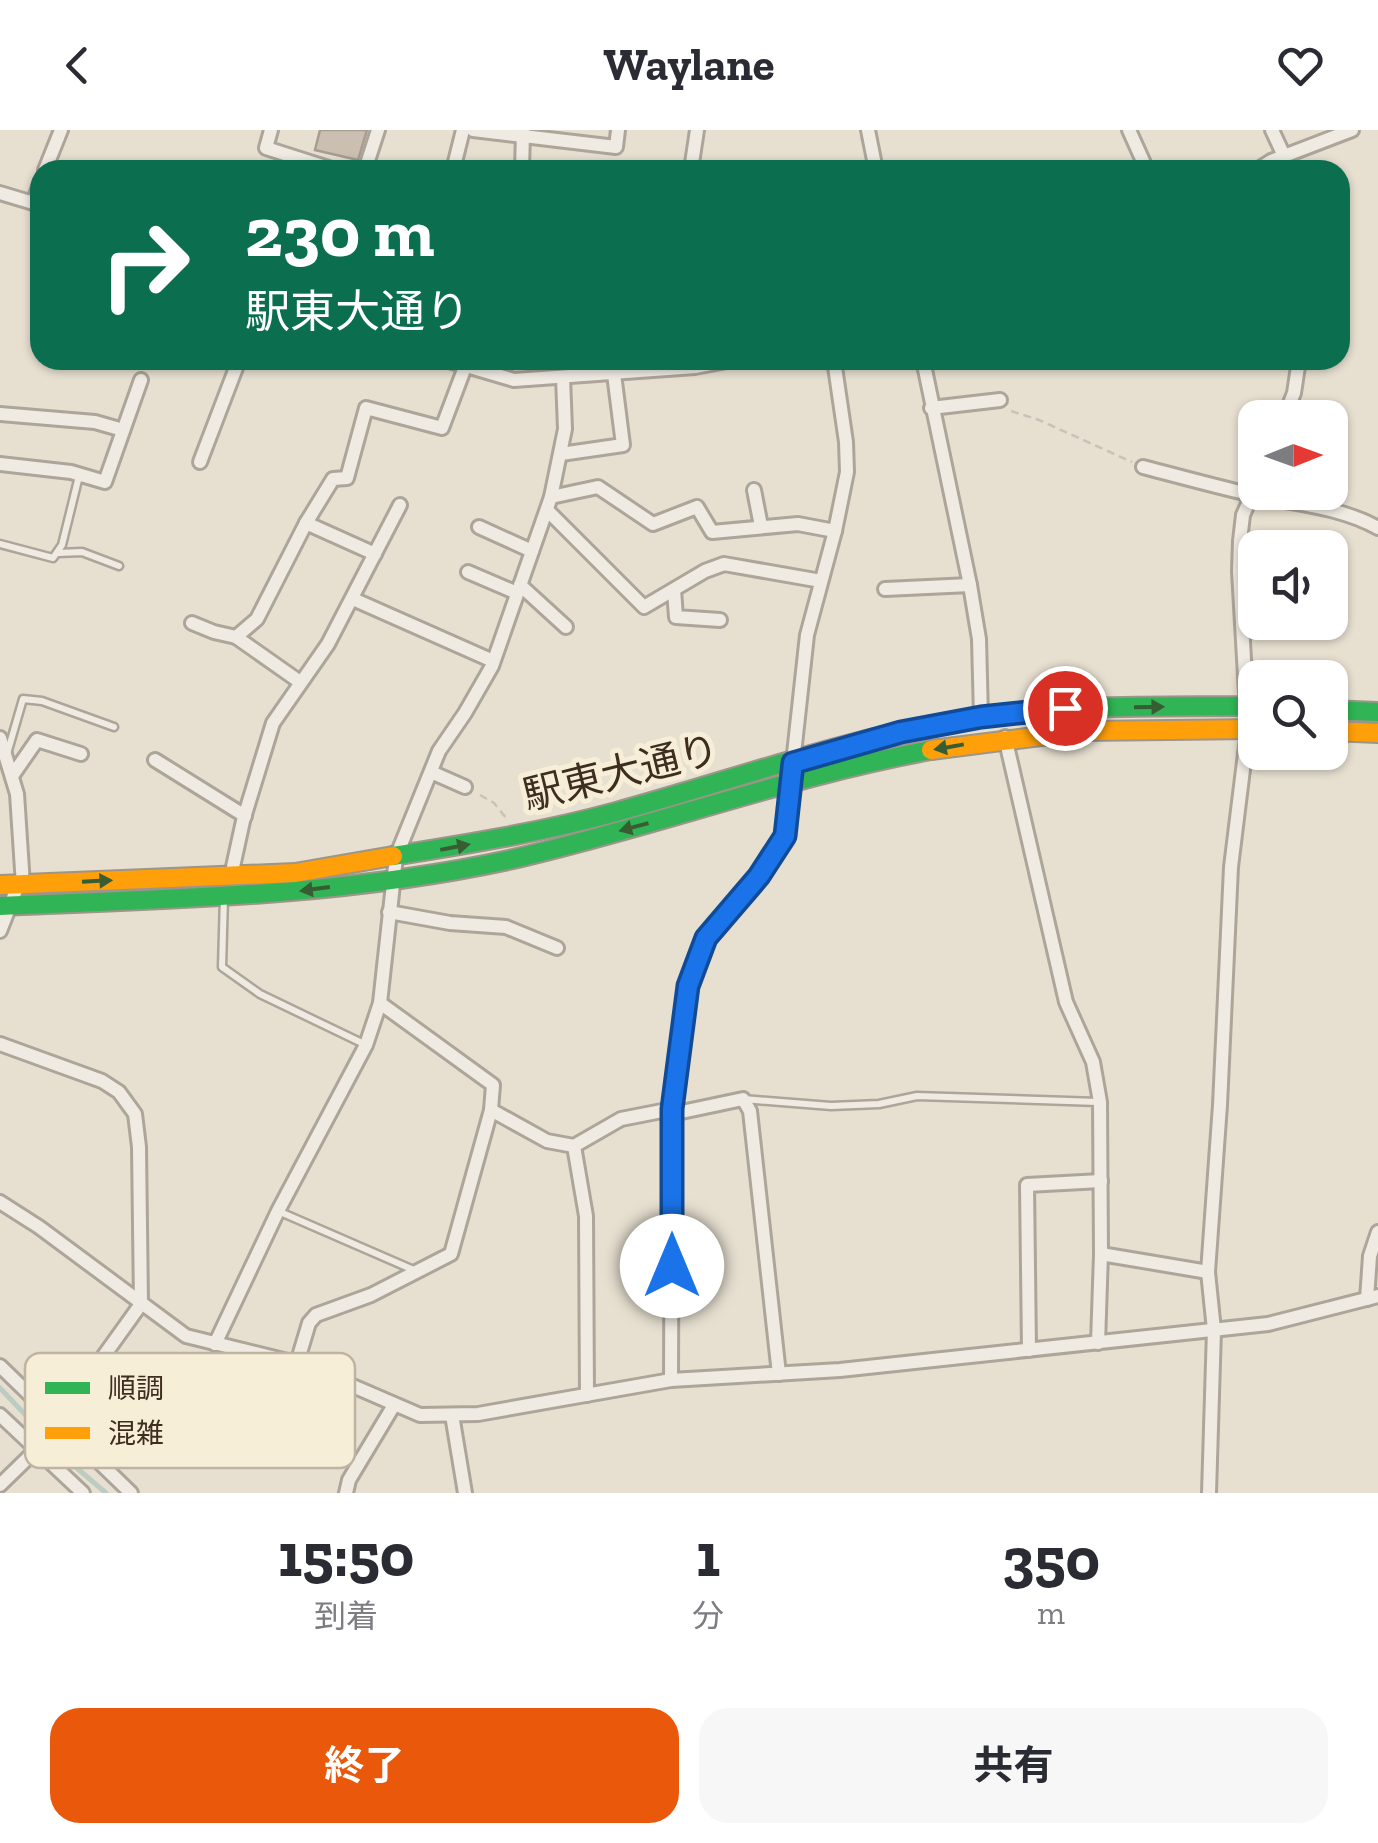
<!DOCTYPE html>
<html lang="ja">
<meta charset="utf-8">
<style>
body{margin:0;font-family:"Zilla Slab","Noto Sans JP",serif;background:#f7f7f7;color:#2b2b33;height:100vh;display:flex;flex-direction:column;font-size:38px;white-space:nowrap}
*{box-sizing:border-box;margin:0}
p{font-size:32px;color:#7c7c81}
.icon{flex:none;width:55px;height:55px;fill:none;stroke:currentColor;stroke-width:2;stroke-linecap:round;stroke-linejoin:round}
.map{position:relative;height:1363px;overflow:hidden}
.sheet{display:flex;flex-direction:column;background:#fff;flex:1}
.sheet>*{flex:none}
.top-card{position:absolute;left:30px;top:30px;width:1320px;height:210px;border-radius:30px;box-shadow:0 2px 8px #0004;background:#0b6e4f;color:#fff;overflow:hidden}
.needle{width:65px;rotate:89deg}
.buttons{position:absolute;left:1238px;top:270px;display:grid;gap:20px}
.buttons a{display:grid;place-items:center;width:110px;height:110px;border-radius:20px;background:#fff;box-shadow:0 2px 8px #0004;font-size:50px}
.pin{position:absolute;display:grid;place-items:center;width:85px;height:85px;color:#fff;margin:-42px;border:5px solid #fff;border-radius:50%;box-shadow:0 2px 10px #0007}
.me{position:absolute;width:110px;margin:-55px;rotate:0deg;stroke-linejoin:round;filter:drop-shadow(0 0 8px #0008)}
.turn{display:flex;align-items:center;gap:35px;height:210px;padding:0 50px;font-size:45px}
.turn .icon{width:130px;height:130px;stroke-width:2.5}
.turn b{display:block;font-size:70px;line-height:85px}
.eta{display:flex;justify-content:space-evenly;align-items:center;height:170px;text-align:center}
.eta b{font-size:60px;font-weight:700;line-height:70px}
.primary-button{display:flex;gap:20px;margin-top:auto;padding:20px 50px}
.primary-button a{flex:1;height:115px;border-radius:30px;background:#ea580c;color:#fff;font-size:40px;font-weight:700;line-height:115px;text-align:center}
.primary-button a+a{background:#f7f7f7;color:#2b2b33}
header{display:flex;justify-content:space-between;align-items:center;height:130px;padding:0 50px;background:#fff;font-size:45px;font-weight:700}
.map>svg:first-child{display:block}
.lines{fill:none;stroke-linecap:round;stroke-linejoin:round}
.stream{stroke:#bcccc2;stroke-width:5}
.building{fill:#cbbfb2;stroke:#a89c90;stroke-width:2.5}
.lane-casing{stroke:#ada599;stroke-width:11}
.street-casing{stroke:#ada599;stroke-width:18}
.fast-casing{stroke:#9c958a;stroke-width:22}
.slow-casing{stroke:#9c958a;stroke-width:22}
.path{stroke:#c8c2b9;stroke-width:2.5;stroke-dasharray:8 5;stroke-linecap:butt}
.lane{stroke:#efebe3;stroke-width:6}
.street{stroke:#efebe3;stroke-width:12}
.fast{stroke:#30b455;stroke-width:18}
.slow{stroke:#ff9f0a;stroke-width:18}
.oneway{fill:#385d33}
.route-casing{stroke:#114b97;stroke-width:25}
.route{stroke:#1a73e8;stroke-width:18}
.labels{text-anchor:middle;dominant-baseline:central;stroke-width:10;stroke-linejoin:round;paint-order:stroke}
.street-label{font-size:40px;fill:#3d2e20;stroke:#f7eed8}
.key{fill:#f7eed8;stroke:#bfb4a1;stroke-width:2.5}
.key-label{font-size:28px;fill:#3d2e20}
</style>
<header><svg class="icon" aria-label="back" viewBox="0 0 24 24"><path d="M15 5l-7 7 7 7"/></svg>Waylane<svg class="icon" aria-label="heart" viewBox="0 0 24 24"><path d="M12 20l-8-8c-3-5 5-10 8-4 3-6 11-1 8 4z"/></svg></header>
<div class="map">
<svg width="1378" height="1363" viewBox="0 0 1378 1363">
<rect width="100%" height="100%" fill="#e7e0d1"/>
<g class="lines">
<polyline class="stream" points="0,1258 72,1334 106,1363"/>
</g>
<polygon class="building" points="320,0 367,0 358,30 315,20"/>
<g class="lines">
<g class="lane-casing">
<g id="lane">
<polyline points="0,414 53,428 62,415 79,346"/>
<polyline points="58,423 82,422 119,436"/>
<polyline points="7,624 23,569 42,571 114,597"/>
<polyline points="224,767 222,837 260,864 364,914"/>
<polyline points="743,969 831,976 879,974 917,966 1098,972"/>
<polyline points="278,1081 416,1141"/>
</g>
</g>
<g class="street-casing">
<g id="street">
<polyline points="271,0 266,18 335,40"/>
<polyline points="473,0 616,17 618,0"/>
<polyline points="868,0 876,40"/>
<polyline points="1129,0 1147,40"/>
<polyline points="1272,0 1284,26"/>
<polyline points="45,40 61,0"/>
<polyline points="365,40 378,0"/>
<polyline points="453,40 463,0"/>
<polyline points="522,40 523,2"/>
<polyline points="691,40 697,0"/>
<polyline points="1257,40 1271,31 1352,0"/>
<polyline points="0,63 40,75"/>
<polyline points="33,73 40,54"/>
<polyline points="446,230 514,250 695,237 732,230"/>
<polyline points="923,230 970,455 979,509 981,587"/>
<polyline points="931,278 1000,270"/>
<polyline points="0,284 95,292 123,300"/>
<polyline points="1284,288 1294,263 1299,230"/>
<polyline points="561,324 623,315 614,244"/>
<polyline points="200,332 239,230"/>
<polyline points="0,334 71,342 105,352 141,250"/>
<path d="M1143 337C1178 346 1214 356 1249 364 1292 374 1339 376 1378 398"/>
<polyline points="754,360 761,396"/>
<polyline points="551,367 598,357 653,394 697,377 712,402 798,394 835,401"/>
<polyline points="547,380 644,477 705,441 724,434 821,451"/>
<polyline points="306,393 375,424"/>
<polyline points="479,397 532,421"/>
<polyline points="468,442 517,463"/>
<polyline points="520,455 566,497"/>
<polyline points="885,459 970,455"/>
<polyline points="674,460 676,487 720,490"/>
<polyline points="353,469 493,531"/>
<polyline points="192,493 214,502 236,507 257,489 306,393 333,349 347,348 366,278 442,298 465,237"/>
<polyline points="236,507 300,552"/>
<polyline points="1005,607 1066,872 1093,932 1100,972 1101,1124 1098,1213"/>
<polyline points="0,608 17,664 23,755"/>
<polyline points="155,630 245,686"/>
<polyline points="431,642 465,657"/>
<polyline points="12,646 37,610 81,624"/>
<polyline points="231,746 243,691 273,593 328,514 400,375"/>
<polyline points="389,782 450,793 506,797 557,818"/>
<polyline points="0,801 18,755"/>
<polyline points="380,873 493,955 491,980 547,1011 574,1016 621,989 672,979"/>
<polyline points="0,914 102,951 119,962 135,984 139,1017 141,1174 37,1319 0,1355"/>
<polyline points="672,984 743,969 750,981 779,1244"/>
<polyline points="574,1016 586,1086 587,1265"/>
<polyline points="0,1072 39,1097 186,1206 304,1235 420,1285 478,1284 671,1250 840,1240 1268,1194 1378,1166"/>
<polyline points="1101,1124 1208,1142"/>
<polyline points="1367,1169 1370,1126 1378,1102"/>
<polyline points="215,1214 278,1081 366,915 380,873 396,727 439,621 465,583 492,536 551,367 565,299 563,247"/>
<polyline points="1029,1220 1027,1055 1101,1051"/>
<polyline points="297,1233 309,1193 316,1185 371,1165 451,1124 491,980"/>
<polyline points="0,1236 131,1363"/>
<polyline points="671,1250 672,979 688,856 705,808 759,746 785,706 807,505 835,401 847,342 846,312 834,230"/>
<polyline points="0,1285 83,1363"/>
<polyline points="452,1285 465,1363"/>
<polyline points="346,1363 349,1350 394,1275"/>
<polyline points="1209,1363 1214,1200 1208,1142 1220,975 1231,737 1248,599 1239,441 1240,411 1243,385 1255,358"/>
</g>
</g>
<g class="fast-casing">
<g id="fast">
<polyline points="1330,580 1378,582"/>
<path d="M393 726C468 714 543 702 616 682 737 649 858 604 983 587 1073 574 1164 577 1255 576"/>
<path d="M0 776C171 769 345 766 513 729 653 697 789 646 931 620"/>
</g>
</g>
<g class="slow-casing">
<g id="slow">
<polyline points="1330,601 1378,603"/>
<polyline points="931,620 1081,601 1255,599"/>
<polyline points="0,755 295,743 393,726"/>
</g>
</g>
<g class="path">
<polyline points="1011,281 1039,290 1132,332"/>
<polyline points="480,665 494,673 507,689"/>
</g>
<use href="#lane" class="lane"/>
<use href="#street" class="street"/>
<use href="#fast" class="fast"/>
<use href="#slow" class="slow"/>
</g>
<defs><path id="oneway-solid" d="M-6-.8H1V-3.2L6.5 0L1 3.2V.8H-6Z" transform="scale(2.5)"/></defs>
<g class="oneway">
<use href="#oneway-solid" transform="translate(1149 577) rotate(-1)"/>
<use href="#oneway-solid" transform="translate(949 617) rotate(170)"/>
<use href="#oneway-solid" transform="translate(634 697) rotate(165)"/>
<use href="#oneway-solid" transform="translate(455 717) rotate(-11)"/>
<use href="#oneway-solid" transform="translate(97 751) rotate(-3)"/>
<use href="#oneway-solid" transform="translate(315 759) rotate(172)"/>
</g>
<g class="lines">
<g class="route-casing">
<polyline id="route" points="672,1136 672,979 688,856 706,808 759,746 785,706 793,633 901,602 981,587 1065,578"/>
</g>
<use href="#route" class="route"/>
</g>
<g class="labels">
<g class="street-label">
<text transform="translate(621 642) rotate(-14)">駅東大通り</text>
</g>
</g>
<rect x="25" y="1223" width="330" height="115" rx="15" class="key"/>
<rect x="45" y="1252" width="45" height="12" fill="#30b455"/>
<rect x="45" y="1297" width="45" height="12" fill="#ff9f0a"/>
<g class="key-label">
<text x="108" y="1268">順調</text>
<text x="108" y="1313">混雑</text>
</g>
</svg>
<div class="buttons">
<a><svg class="needle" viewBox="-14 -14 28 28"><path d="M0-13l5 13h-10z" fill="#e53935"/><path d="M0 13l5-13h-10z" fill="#7c7c81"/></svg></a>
<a><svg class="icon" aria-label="sound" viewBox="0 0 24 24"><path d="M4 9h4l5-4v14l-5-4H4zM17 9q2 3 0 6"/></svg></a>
<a><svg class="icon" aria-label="search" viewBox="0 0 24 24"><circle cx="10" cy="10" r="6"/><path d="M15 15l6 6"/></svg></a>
</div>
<div class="pin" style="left:1065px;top:578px;background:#d93025"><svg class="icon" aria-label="arrive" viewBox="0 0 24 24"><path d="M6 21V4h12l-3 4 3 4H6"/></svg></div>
<svg class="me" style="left:672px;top:1136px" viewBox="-20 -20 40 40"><circle r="19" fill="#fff"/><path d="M0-13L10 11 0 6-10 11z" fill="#1a73e8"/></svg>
<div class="top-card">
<div class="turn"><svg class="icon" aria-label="right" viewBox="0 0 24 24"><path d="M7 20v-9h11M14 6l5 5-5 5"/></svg><div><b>230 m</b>駅東大通り</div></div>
</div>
</div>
<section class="sheet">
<div class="eta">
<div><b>15:50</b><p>到着</p></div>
<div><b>1</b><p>分</p></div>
<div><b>350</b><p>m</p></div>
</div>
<div class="primary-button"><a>終了</a><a>共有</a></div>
</section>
